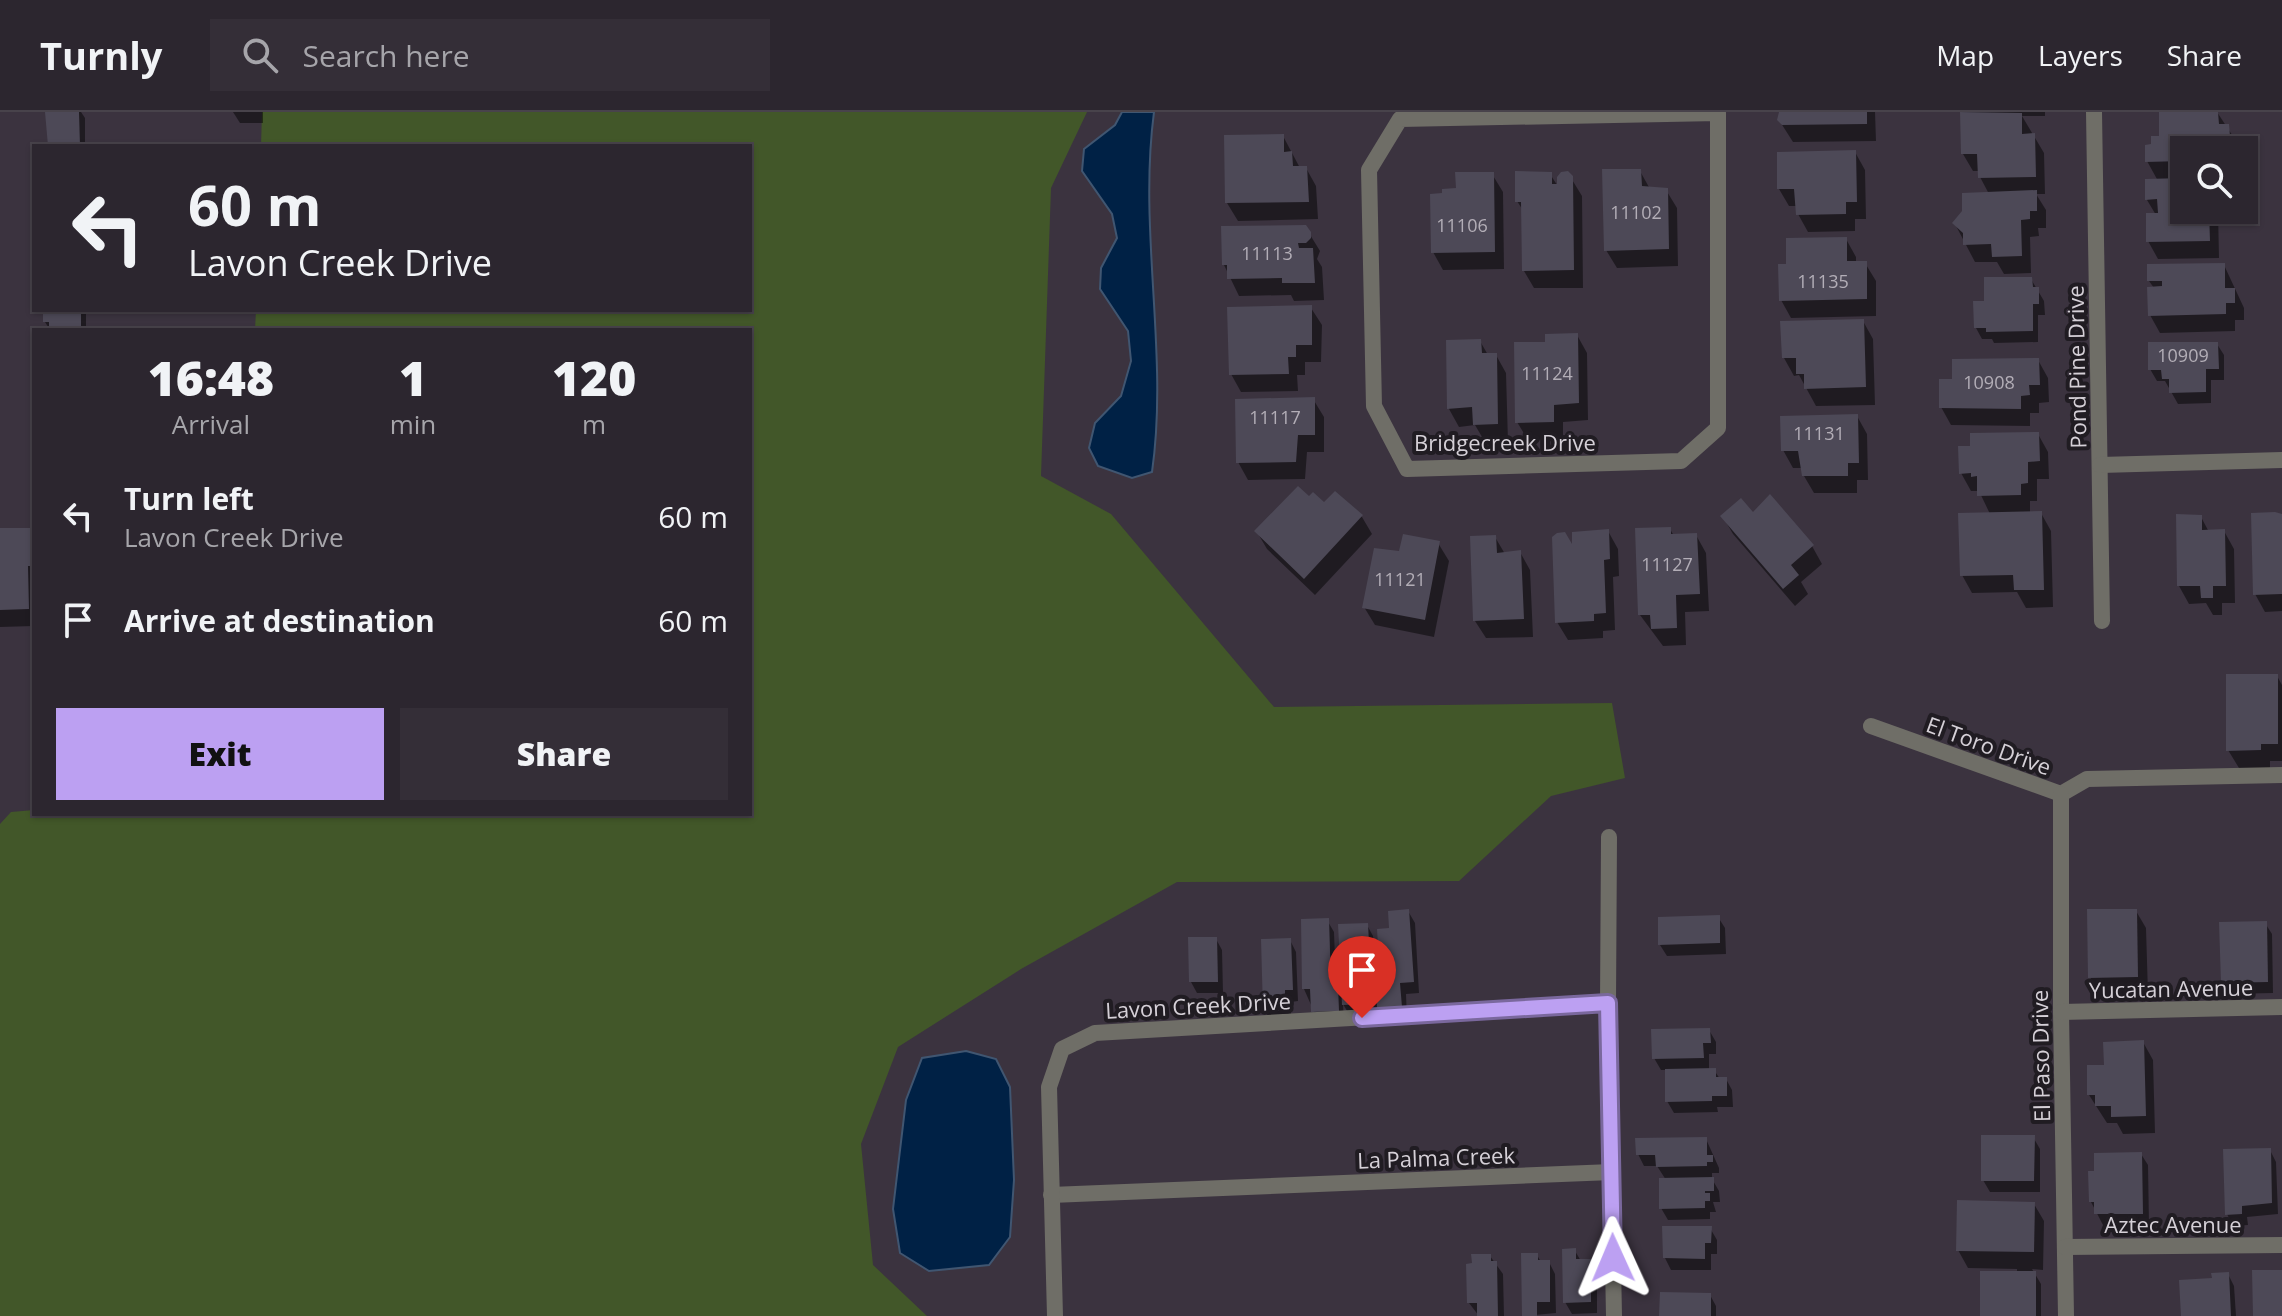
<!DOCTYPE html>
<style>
body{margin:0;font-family:"Open Sans",sans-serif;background:#342e37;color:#f1f3f6;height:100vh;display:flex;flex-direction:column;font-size:30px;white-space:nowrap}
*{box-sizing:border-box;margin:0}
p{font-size:26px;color:#a6a5aa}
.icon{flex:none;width:44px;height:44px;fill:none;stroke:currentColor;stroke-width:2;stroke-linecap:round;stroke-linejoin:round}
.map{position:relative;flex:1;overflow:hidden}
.details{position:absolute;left:32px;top:216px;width:720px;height:488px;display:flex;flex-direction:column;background:#2c262f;border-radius:0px;box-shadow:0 2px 6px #0004,0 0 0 2px #48434b}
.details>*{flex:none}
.top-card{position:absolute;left:32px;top:32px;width:720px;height:168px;border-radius:0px;box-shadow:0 2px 6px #0004,0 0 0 2px #48434b;background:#2c262f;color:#f1f3f6;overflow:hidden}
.controls{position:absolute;left:2170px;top:24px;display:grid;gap:16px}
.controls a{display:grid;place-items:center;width:88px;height:88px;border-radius:0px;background:#2c262f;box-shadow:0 2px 6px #0004,0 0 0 2px #48434b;font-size:40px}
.pin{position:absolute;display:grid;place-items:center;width:68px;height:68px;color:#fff;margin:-82px -34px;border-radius:50% 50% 50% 0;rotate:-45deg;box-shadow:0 0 8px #0007}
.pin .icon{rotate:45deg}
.me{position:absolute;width:88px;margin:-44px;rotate:359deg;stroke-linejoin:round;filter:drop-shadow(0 0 6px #0008)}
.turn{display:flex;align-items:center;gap:28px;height:168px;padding:0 24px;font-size:36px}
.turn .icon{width:104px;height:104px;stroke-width:2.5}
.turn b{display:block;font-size:56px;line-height:68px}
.eta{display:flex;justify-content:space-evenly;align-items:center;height:136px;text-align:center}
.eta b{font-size:48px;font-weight:800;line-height:56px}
.primary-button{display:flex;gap:16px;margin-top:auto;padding:16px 24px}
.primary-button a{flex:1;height:92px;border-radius:0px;background:#bca0f2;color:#111;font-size:32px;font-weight:800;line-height:92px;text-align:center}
.primary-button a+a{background:#342e37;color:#f1f3f6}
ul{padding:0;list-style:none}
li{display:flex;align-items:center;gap:24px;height:104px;padding:0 24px}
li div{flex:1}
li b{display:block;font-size:30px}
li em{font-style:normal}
header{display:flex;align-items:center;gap:48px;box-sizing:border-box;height:112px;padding:0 40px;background:#2c262f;border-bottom:2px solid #48434b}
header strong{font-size:38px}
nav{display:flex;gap:44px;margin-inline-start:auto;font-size:28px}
.search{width:560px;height:72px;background:#342e37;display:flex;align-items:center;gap:20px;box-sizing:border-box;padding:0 28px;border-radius:0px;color:#a6a5aa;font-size:30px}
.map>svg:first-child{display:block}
.green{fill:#425729}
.water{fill:#002145;stroke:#405671;stroke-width:2}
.shadow{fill:#0007}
.building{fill:#4d4957}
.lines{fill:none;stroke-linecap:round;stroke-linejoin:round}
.minor{stroke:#6f6e67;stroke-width:16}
.route-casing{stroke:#7a689d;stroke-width:20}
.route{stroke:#bca0f2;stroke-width:14}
.labels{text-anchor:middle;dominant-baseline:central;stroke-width:8;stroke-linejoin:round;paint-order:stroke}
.number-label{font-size:18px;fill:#b3aeb7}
.street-label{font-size:22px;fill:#d5d0d7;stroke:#201c22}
</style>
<header>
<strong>Turnly</strong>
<div class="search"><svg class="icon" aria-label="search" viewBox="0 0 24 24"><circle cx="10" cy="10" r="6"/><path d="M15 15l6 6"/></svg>Search here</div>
<nav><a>Map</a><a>Layers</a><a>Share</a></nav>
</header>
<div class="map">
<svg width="2282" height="1204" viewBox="0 0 2282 1204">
<rect width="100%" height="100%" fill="#3b333f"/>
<polygon class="green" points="262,0 1087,0 1051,76 1041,364 1111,402 1274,595 1612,591 1625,666 1551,684 1459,769 1177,770 1021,857 898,935 861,1032 873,1153 927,1204 0,1204 0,712 11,700 34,698 34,702 750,702 750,218 255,218 256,198 750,198 750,34 261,34"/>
<g class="water">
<path d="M1122 0H1154C1138 120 1169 242 1152 360L1132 366 1098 354 1089 336 1095 311 1121 284 1131 249 1128 219 1100 177 1101 156 1117 126 1112 102 1082 59 1084 37 1115 13Z"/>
<polygon points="966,939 996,947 1010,975 1014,1068 1010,1125 989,1153 929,1159 900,1141 893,1097 906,988 922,946"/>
</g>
<g class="shadow">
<polygon points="47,0 81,0 85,6 85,34 49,34"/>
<polygon points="233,0 263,0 263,11 240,11"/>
<polygon points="1782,0 1875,0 1876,29 1793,30 1779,8"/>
<polygon points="1962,0 2045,0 2045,4 2022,4 2044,41 2045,82 2036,82 2046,98 2046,116 2038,116 2039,124 2030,125 2031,161 2004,162 1997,150 1975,150 1955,112 1989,82 1980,65 1980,59 1973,59 1963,42"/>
<polygon points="2161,0 2217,0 2238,32 2239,38 2184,38 2184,98 2218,98 2219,146 2158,147 2148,129 2156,103 2147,88 2158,69 2147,49 2153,34 2162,26"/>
<polygon points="1283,24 1300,56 1306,56 1316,74 1318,107 1238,109 1227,91"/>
<polygon points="1855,40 1865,58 1866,107 1855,107 1855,119 1808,120 1798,102 1797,94 1789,94 1779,77"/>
<polygon points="1640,59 1650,77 1666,78 1677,96 1678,154 1617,156 1606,138"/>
<polygon points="1492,62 1503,80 1504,157 1443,158 1433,140 1458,78"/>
<polygon points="1550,62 1559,76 1571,66 1582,84 1583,176 1534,176 1524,159 1524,100 1517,89"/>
<polygon points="1309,121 1320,139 1317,147 1322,155 1324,188 1294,189 1291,183 1239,184 1224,153"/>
<polygon points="1846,127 1856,145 1856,151 1865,151 1876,169 1876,204 1791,206 1781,188 1788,154"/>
<polygon points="2224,153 2244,196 2244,208 2235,208 2235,219 2160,221 2150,203 2154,176 2149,169"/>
<polygon points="2031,167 2044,189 2045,203 2038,203 2038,230 1994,231 1992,227 1982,227 1976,216 1986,191"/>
<polygon points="1311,196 1322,213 1321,250 1305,250 1305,263 1297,263 1298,279 1241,280 1231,262"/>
<polygon points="45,198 86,198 86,218 50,218 45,210"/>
<polygon points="1863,209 1873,227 1875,293 1816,294 1799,263 1794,264 1784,246"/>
<polygon points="1577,223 1587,241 1588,308 1563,310 1563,327 1528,328 1517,310 1547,231"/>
<polygon points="1480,229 1488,243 1496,243 1506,261 1508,330 1485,330 1475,313 1459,315 1449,297 1448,230"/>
<polygon points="2217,232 2224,243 2224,268 2211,268 2211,291 2178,292 2165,269 2157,269 2150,257"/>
<polygon points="2038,248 2048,266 2049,290 2039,291 2039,301 2030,301 2030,314 1951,313 1941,295 1954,269"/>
<polygon points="1313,287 1324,305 1324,340 1307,340 1305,367 1248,368 1238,350"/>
<polygon points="1857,304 1867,322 1868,368 1857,368 1857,381 1814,381 1804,364 1803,356 1793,356 1783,338"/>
<polygon points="2038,322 2048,340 2049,367 2037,367 2037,389 2030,389 2030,401 2041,401 2051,419 2053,495 2026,496 2017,480 1972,481 1962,463 1990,402 1979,379 1971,379 1961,361"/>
<polygon points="1335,382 1362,405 1372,422 1315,483 1267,437 1257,420 1309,387 1324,393"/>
<polygon points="1753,403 1812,434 1822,452 1801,470 1808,482 1795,494 1733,422 1723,405"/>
<polygon points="2282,403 2282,499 2265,500 2255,482"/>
<polygon points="2201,405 2209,420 2224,419 2234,437 2235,491 2222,491 2222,503 2213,503 2206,491 2189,492 2179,474"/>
<polygon points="1670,417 1674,424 1696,423 1706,441 1709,499 1685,500 1686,533 1663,534 1640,503"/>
<polygon points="0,418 34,418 34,514 0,515"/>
<polygon points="1608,419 1618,437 1619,464 1613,465 1615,518 1603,519 1603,526 1568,528 1557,510 1575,440"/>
<polygon points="1495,425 1505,442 1520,440 1530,458 1533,525 1486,526 1475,509"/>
<polygon points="1438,431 1449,449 1434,525 1375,513 1364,495 1401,441"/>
<polygon points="2277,564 2282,573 2282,649 2270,649 2270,656 2239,656 2228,638"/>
<polygon points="1408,799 1415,811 1419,881 1406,882 1407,907 1377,903 1350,904 1343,892 1344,910 1319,911 1304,877 1327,808 1334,820 1336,873 1343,885 1367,813 1373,824 1376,871 1383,870 1391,818"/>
<polygon points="2136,799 2146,816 2148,882 2100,883 2090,865"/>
<polygon points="1718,805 1725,816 1726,842 1667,844 1660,833"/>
<polygon points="2265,811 2272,822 2273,881 2229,882 2223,870"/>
<polygon points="1216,827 1222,838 1223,881 1197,881 1191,870"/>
<polygon points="1290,828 1296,840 1298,889 1291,890 1291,910 1272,910 1265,899"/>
<polygon points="1709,918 1716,930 1716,942 1709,942 1709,958 1714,958 1720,967 1726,967 1732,978 1733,995 1717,995 1718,1000 1674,1001 1667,989 1667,958 1661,958 1654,946"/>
<polygon points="2143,930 2153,948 2155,1021 2123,1022 2117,1011 2107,1011 2089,983 2106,955"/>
<polygon points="2033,1025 2040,1037 2040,1080 1990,1080 1983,1068"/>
<polygon points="1706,1027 1719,1056 1719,1061 1712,1061 1712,1067 1719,1079 1720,1090 1713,1090 1716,1100 1710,1100 1710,1107 1668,1108 1661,1096 1666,1068 1657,1054 1644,1054 1638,1042"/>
<polygon points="2270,1038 2276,1050 2278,1102 2247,1105 2248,1113 2233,1114 2227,1102"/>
<polygon points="2141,1042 2148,1053 2149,1113 2103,1113 2091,1090 2096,1061"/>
<polygon points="2034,1092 2044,1109 2043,1158 2032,1157 2041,1172 2041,1204 1982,1204 2017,1161 2017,1157 1968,1156 1958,1138"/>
<polygon points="1710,1116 1717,1128 1717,1142 1711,1142 1711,1158 1671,1158 1665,1146"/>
<polygon points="1575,1139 1581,1149 1590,1149 1597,1160 1597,1201 1572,1202 1565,1190"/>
<polygon points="1537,1143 1541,1150 1549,1150 1555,1162 1556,1201 1524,1204"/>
<polygon points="1490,1144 1503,1162 1504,1204 1479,1204 1469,1191"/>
<polygon points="2228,1162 2234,1174 2236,1204 2183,1204 2214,1168"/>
<polygon points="1710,1183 1716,1194 1716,1204 1661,1204"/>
</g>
<g class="building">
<polygon points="45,0 79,0 80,34 48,34"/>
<polygon points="1779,0 1867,0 1867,12 1782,13 1777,8"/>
<polygon points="1960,0 2022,1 2022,22 2035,21 2036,65 1978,66 1977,42 1961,42"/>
<polygon points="2159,0 2218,0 2219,12 2229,12 2230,24 2217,25 2217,38 2184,38 2184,49 2145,50 2145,33 2151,32 2151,24 2159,24"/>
<polygon points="1284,22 1284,40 1292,39 1293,54 1307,54 1309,90 1225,91 1224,23"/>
<polygon points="1856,38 1857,90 1846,90 1846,102 1796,103 1794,77 1777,77 1777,40"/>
<polygon points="1602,57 1641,57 1642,74 1668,76 1669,137 1604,139"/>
<polygon points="1515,59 1552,60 1552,72 1557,72 1557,65 1561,60 1568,59 1573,64 1574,158 1522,159 1521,90 1515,90"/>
<polygon points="1455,60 1494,60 1495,140 1431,141 1430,82 1442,81 1442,77 1456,76"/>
<polygon points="2184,66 2184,98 2209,98 2210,129 2146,130 2146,101 2158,101 2157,87 2145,88 2145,67"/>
<polygon points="2037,78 2037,99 2030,99 2030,107 2021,108 2022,144 1992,145 1991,132 1963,133 1963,121 1952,111 1962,99 1962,81"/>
<polygon points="1306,113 1311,120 1311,126 1306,131 1298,131 1299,136 1313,136 1315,171 1282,171 1282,166 1227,167 1227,153 1222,153 1221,114"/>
<polygon points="1847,125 1847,149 1867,149 1867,187 1779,189 1778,152 1786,152 1786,126"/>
<polygon points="2225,151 2225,176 2235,176 2235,191 2226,191 2226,202 2148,204 2147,175 2162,174 2162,169 2147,169 2147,152"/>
<polygon points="1984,165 2032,165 2033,175 2039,175 2039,192 2033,192 2033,219 1986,220 1986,216 1974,216 1973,189 1984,189"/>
<polygon points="1312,193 1312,233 1296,233 1296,245 1288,245 1289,262 1229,263 1227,195"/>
<polygon points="43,198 81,198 81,218 49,218 49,210 43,210"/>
<polygon points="1864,207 1866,275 1804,277 1804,262 1796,262 1796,246 1782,246 1780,209"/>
<polygon points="1578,221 1579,291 1554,293 1554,310 1515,311 1514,230 1545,230 1545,222"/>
<polygon points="1481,227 1482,241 1497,241 1498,312 1473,313 1472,295 1447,297 1446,228"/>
<polygon points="2148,230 2218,230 2219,257 2206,257 2206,280 2169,281 2169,267 2162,267 2161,258 2148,258"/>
<polygon points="2039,246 2040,273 2029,273 2030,283 2021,284 2021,297 1939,296 1939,267 1952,267 1952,247"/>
<polygon points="1315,285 1315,323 1298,323 1296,350 1236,351 1235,287"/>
<polygon points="1858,302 1859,351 1848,351 1848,364 1802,364 1798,339 1781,339 1780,304"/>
<polygon points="2039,320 2040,349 2028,350 2028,371 2021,372 2021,383 1977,384 1977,364 1971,365 1971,361 1959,362 1958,334 1970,334 1970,321"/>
<polygon points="1298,374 1309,384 1313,380 1324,390 1335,379 1363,403 1304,467 1254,419"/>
<polygon points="1770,382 1814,433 1791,453 1799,463 1783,477 1720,404 1741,386 1753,400"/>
<polygon points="2042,399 2044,478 2014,478 2013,463 1960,464 1958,401"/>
<polygon points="2275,400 2282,402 2282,482 2253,483 2251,401"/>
<polygon points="2176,402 2202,403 2202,418 2225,417 2226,474 2213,474 2213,486 2201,486 2200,474 2177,474"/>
<polygon points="1671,415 1671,422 1697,421 1700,482 1676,483 1677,516 1651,517 1650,503 1638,503 1635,416"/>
<polygon points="0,416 34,416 34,454 28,454 29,497 0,498"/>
<polygon points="1609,417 1610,447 1604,448 1606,501 1594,502 1594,509 1555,511 1552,425 1557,421 1565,420 1572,432 1572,420"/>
<polygon points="1403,422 1440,429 1425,508 1362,496 1374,436 1399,439"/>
<polygon points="1496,423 1497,441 1521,438 1524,507 1473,509 1470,424"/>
<polygon points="2226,562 2278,562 2278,632 2261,632 2261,638 2226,639"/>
<polygon points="1409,797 1414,870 1400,871 1402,895 1377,897 1376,869 1380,868 1377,817 1389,816 1388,799"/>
<polygon points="2087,797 2137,797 2138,865 2088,866"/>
<polygon points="1720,803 1720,831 1658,833 1658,805"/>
<polygon points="1329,806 1331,872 1338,872 1339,899 1311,900 1310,877 1302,877 1301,807"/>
<polygon points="2267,809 2268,870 2221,871 2219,810"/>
<polygon points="1368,811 1372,892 1342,893 1338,812"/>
<polygon points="1188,825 1217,825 1218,870 1189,870"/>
<polygon points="1291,826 1293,878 1285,878 1285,899 1263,899 1261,827"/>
<polygon points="1710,916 1711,931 1703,931 1704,946 1652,947 1651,917"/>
<polygon points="2144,928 2146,1004 2111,1005 2111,994 2095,994 2095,983 2087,983 2087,953 2104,953 2103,930"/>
<polygon points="1716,956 1716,965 1727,965 1727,984 1712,984 1712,989 1665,990 1665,957"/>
<polygon points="1981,1023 2035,1023 2034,1069 1981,1069"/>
<polygon points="1707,1025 1707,1043 1713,1043 1713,1050 1707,1050 1707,1054 1656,1055 1655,1043 1636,1043 1635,1026"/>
<polygon points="2271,1036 2272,1091 2242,1094 2242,1102 2225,1103 2223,1037"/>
<polygon points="2142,1040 2143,1102 2094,1102 2094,1090 2089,1090 2088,1059 2094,1059 2094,1041"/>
<polygon points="1714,1065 1714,1079 1705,1079 1705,1081 1710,1081 1710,1089 1705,1089 1705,1096 1659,1097 1659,1066"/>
<polygon points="1957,1088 2035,1090 2034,1140 1956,1139"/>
<polygon points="1662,1114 1712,1114 1711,1131 1705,1131 1705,1147 1663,1146"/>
<polygon points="1576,1136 1576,1147 1591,1147 1591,1190 1563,1191 1562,1137"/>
<polygon points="1521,1141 1538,1141 1538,1148 1550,1148 1550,1190 1537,1190 1537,1204 1522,1204"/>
<polygon points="1471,1142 1491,1142 1491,1149 1497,1149 1498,1204 1477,1204 1477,1191 1467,1191 1466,1152 1472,1151"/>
<polygon points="2252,1158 2282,1158 2282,1204 2253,1204"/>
<rect x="1980" y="1159" width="56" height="45"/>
<polygon points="2229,1160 2231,1204 2181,1204 2179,1168 2212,1166 2211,1161"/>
<polygon points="1660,1180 1711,1181 1711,1204 1659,1204"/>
</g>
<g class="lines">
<g class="minor">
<polyline points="2094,0 2102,509"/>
<polygon points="1718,1 1718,316 1681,349 1407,357 1374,294 1369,58 1400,7"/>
<polyline points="2100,353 2282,348"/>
<polyline points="1871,614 2061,682 2087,667 2282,663"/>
<polyline points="2061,682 2061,900 2066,1204"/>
<polyline points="1609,725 1608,891 1614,1204"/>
<polyline points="2061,900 2282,895"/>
<polyline points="1051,1083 1612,1060"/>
<polyline points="2065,1135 2282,1133"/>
<polyline points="1055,1204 1049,975 1062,937 1095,921 1608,891"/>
</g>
</g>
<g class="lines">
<g class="route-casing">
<polyline id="route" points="1362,906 1608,891 1613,1146"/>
</g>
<use href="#route" class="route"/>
</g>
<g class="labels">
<g class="number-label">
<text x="1636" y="100">11102</text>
<text x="1462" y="113">11106</text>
<text x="1267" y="141">11113</text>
<text x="1823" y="169">11135</text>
<text x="2183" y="243">10909</text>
<text x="1547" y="261">11124</text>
<text x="1989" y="270">10908</text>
<text x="1275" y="305">11117</text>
<text x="1819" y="321">11131</text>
<text x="1667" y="452">11127</text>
<text x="1400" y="467">11121</text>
</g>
<g class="street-label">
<text transform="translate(2076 255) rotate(-91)">Pond Pine Drive</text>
<text x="1505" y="330">Bridgecreek Drive</text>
<text transform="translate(1989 633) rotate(20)">El Toro Drive</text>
<text transform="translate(2171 876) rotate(-1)">Yucatan Avenue</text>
<text transform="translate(1198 893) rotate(-3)">Lavon Creek Drive</text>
<text transform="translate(2040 944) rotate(-91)">El Paso Drive</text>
<text transform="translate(1436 1045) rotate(-2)">La Palma Creek</text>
<text x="2173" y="1112">Aztec Avenue</text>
</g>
</g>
</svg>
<div class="controls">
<a><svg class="icon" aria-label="search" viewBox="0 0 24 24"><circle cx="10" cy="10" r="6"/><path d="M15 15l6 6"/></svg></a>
</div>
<div class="pin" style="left:1362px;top:906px;background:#d93025"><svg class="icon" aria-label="arrive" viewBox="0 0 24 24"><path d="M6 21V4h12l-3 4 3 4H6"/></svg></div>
<svg class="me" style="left:1613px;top:1146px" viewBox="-20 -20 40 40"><path d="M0-17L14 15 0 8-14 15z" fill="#bca0f2" stroke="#fff" stroke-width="4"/></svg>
<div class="top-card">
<div class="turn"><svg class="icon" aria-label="left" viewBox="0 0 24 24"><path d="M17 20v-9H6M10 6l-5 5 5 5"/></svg><div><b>60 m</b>Lavon Creek Drive</div></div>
</div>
<section class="details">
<div class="eta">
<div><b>16:48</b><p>Arrival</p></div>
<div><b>1</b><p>min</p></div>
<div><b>120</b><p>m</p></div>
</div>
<ul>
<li><svg class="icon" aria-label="left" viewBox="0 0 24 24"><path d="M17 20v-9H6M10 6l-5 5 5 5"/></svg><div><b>Turn left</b><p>Lavon Creek Drive</p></div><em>60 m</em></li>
<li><svg class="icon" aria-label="arrive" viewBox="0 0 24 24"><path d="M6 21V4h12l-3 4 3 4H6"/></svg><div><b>Arrive at destination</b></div><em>60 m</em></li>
</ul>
<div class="primary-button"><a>Exit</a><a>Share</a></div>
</section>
</div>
